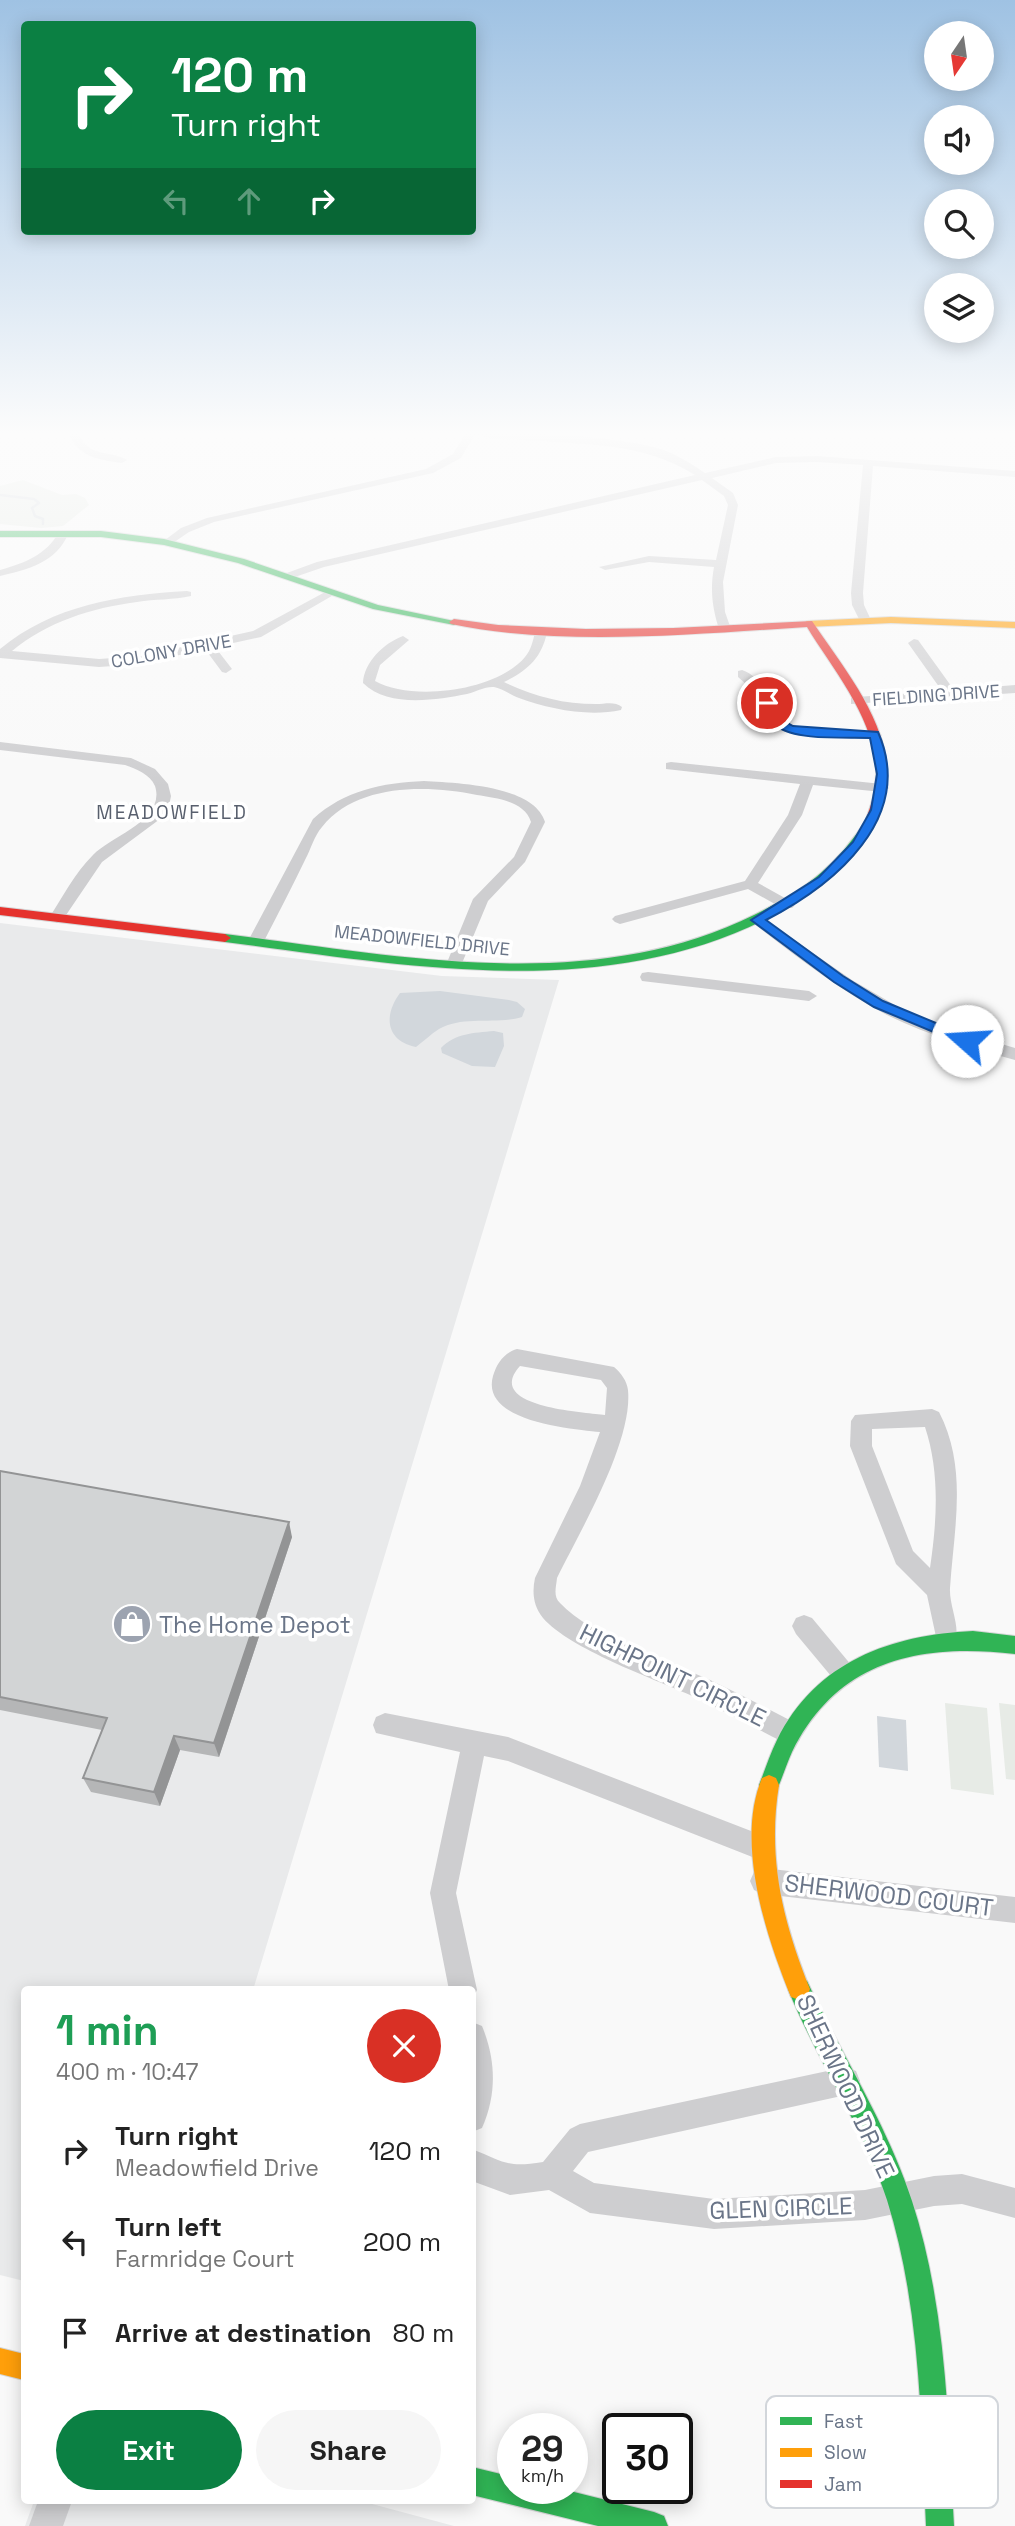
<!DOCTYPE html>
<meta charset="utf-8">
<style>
body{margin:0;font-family:"Space Grotesk",sans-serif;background:#f6f6f6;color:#222;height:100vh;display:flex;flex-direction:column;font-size:26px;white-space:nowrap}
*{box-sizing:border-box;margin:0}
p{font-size:23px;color:#767676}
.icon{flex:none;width:38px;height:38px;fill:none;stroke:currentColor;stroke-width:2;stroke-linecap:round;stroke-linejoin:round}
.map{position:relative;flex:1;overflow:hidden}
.side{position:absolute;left:21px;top:1986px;width:455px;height:518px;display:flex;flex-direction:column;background:#fff;border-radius:7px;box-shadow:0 4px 18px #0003}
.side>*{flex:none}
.banner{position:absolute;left:21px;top:21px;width:455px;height:214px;border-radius:7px;box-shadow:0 4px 18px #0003;background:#0b8043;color:#fff;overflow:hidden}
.needle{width:46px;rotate:193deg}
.buttons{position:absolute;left:924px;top:21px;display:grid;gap:14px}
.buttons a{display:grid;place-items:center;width:70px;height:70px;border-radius:50%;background:#fff;box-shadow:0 4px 18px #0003;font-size:35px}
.speed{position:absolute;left:497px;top:2413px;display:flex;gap:14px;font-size:35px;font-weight:700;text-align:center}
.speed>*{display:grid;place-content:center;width:91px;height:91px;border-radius:50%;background:#fff;box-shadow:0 4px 18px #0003;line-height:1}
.speed small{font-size:18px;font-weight:400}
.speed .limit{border:4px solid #111;border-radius:10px;background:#fff;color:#111}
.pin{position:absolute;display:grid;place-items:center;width:60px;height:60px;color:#fff;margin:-30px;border:4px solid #fff;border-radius:50%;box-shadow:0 2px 7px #0007}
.me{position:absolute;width:77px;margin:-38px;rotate:289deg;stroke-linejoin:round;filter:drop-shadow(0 0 5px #0008)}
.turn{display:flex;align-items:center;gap:24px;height:147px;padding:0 35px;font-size:32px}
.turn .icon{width:91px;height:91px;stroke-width:2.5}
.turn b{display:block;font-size:49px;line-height:60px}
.lanes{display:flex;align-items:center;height:66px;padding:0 35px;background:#0003;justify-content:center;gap:35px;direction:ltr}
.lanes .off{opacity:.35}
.round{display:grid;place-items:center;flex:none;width:74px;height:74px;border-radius:37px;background:#f6f6f6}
.head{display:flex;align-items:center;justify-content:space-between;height:119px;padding:0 35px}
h1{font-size:42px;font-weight:800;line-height:52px;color:#1e9e55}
.cta{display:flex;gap:14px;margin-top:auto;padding:14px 35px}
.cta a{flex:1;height:80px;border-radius:42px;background:#0b8043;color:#fff;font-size:28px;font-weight:800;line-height:80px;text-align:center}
.cta a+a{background:#f6f6f6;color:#222}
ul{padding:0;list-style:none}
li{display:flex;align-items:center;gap:21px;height:91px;padding:0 35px}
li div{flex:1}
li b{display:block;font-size:26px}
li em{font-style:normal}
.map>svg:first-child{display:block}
.built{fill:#e9eaeb}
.green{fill:#e7ebe6}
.water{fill:#d2d7dc}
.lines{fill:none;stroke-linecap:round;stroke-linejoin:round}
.stream{stroke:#d2d7dc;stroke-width:2.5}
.fast-casing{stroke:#d5d6d7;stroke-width:2}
.slow-casing{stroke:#d5d6d7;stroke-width:2}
.jam-casing{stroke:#d5d6d7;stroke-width:2}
.street{fill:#ceced0;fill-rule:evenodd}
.fast{fill:#30b455;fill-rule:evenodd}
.slow{fill:#ff9f0a;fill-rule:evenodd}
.jam{fill:#e5322d;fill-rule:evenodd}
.wall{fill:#b5b6b7}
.shaded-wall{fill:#939495}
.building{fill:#d2d4d5;stroke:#939495;stroke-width:2}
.route{fill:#1a73e8;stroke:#114b97;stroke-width:2}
.labels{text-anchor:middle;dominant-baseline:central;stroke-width:7;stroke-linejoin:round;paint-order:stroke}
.far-street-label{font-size:18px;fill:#6a7588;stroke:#fff}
.far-neighbourhood-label{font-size:19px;letter-spacing:2px;fill:#585f6d;stroke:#fff}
.near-poi-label{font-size:24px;fill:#6a7588;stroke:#fff;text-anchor:start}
.near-street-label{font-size:24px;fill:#6a7588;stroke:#fff}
.key{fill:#fff;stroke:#d2d6db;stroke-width:2}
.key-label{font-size:19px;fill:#6a7588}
</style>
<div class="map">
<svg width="1015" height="2526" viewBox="0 0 1015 2526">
<rect width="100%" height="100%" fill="#f9f9f9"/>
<g class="built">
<polygon points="0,923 442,976 559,980 253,1990 24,1990 24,2281 0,2275"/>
<polygon points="34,2501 361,2501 454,2526 25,2526"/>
</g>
<g class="green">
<polygon points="23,480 62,495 76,494 85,498 89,505 63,526 41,528 0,524 0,486"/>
<polygon points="945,1703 987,1708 994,1795 951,1789"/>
<polygon points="999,1703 1015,1705 1015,1780 1006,1779"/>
</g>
<g class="water">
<path d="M440 991 509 1000 517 1002 525 1009 522 1017C496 1025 464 1015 439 1029 431 1034 424 1041 416 1047 386 1041 383 1016 400 993Z"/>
<path d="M494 1031 503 1033 504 1046 495 1067 472 1066 442 1053 441 1048C456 1033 473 1033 494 1031Z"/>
<polygon points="877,1716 906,1720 908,1771 879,1767"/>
</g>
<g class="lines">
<polyline class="stream" points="0,495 34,499 39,503 32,508 35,516 43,519 43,524"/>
<g class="fast-casing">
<g id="fast">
<polygon points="0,531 101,531 164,539 244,559 378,605 459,622 454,625 373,609 238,563 164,545 101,537 0,537"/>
<path d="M872 816 878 819C853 867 813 895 766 919 598 1003 403 965 225 942L219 938 225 934C397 956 591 996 754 915 805 890 837 866 868 817Z"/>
<path d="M973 1631 1015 1636V1654C921 1643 838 1659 792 1752 786 1765 782 1779 776 1792L769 1795 762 1792 759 1785C765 1770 770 1754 777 1740 816 1661 891 1635 973 1631Z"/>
<path d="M799 1978 807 1981C841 2054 887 2124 912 2201 946 2306 948 2417 954 2526H926C921 2417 920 2305 887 2200 863 2126 817 2061 788 1989L791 1981Z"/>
<polygon points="472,2467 513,2477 513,2488 558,2488 654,2512 664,2516 668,2526 598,2526 472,2495"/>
</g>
</g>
<g class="slow-casing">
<g id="slow">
<polygon points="891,617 1015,622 1015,628 891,623 807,627 802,624 807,621"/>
<path d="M769 1775 776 1778 779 1785C767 1858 783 1922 810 1989L807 1997 799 2000 791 1997C766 1936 735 1842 762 1778Z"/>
<polygon points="0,2348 24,2354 24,2380 0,2374"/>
</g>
</g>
<g class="jam-casing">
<g id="jam">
<path d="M454 619 498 625 586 629 674 628 812 621C841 664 882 713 887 766 888 784 883 801 878 819L872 822 866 819C869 811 872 802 874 793 887 732 836 675 807 627 693 634 562 647 451 624L449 622Z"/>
<polygon points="0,907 225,934 231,938 225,942 0,915"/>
</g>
</g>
<g class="street">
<path d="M69 434H79C88 458 111 450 127 460L122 463C100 460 78 457 69 434Z"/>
<polygon points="465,434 475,434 461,458 433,473 214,522 189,532 170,545 161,543 181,528 207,518 426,469 453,454"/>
<path d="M477 434C534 434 602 434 657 448 675 453 690 463 705 473L776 457 817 456 1015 471V477L873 466 863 593 864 605 871 620 865 624 861 623 852 605 851 593 863 465 817 462 776 463 712 478 733 493 738 505 723 582 725 612 731 629 725 633 719 629C712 607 710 589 714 567L649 562 605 570 599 567 649 556 716 560 728 505 724 496 702 480 324 567 292 578H284V574L317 562 695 475C643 442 586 445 526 440 511 439 490 441 477 434Z"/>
<path d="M63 531 68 534C57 562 27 570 0 576V570C25 563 46 555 59 532Z"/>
<path d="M187 591 191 592V596C173 600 155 599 137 602 91 608 47 622 12 651L99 659 141 656 253 631 327 591 337 593 261 637 215 647 232 669 226 673 222 672 205 649 141 664 99 667 0 658V649C53 605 120 595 187 591Z"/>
<path d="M541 628 547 632C542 658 527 671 504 682 533 696 563 704 596 704 605 704 615 701 622 707L621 710C588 717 549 709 519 698 511 695 501 688 494 687 486 686 475 692 467 694 436 700 388 708 363 683 364 662 384 643 403 636L409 640 380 665 375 681C412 702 497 691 525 657 531 650 533 641 535 632Z"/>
<polygon points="914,639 918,640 954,690 1015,685 1015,693 851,704 851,698 856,697 942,691 908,643"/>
<path d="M742 670C768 679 769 711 788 723 806 735 853 730 875 731L882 735 875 739 811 737 785 732 775 727 755 692 738 677V671Z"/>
<path d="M0 742 131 758 155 769 168 784 171 796 169 806 160 819 102 862 62 921 57 923 49 918C63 896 75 873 93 855 111 836 166 820 155 786 150 774 136 769 125 765L0 750Z"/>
<polygon points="671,762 882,784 889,788 882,792 813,785 802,815 758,883 792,902 795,905 792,908 782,908 748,889 620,924 615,922 612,919 615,916 745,881 788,815 800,784 666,769 666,763"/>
<path d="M424 781C456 783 534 785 545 822L525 862 488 901 460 968H448L446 965 473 899 514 857 531 822C525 801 496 798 477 795 428 785 357 783 322 827 314 836 311 849 305 860 292 887 278 914 264 941L261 944H251L248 941 313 819C345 790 382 783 424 781Z"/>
<path d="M758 915 852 980 900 1008 951 1029 1015 1048V1060C971 1048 928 1035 887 1015 839 990 796 956 753 923L750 920Z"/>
<polygon points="648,972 809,991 817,996 809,1001 642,981 640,977 642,973"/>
<path d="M517 1349 614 1367C621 1373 627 1381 628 1390 633 1442 580 1531 557 1578 556 1588 553 1596 560 1603 592 1637 665 1660 708 1679 738 1693 768 1709 799 1725L802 1733 799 1741 790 1745 781 1741C751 1726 721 1709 690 1695 652 1678 570 1649 543 1618 533 1606 532 1592 535 1578L580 1486 600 1432C573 1429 480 1422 493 1376 497 1363 504 1353 517 1349ZM520 1366 601 1380 607 1388 605 1415C583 1412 483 1407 520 1366Z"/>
<path d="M932 1409 939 1412C968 1468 954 1528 950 1588 949 1607 962 1628 954 1646L946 1649 938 1646 927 1595 896 1564 850 1446 851 1421 855 1415ZM925 1427C940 1472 937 1521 930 1568L913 1551 872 1446V1429Z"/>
<polygon points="804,1615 812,1618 852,1666 856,1674 852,1682 844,1685 836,1682 796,1634 792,1626 796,1618"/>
<polygon points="385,1713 508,1737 769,1838 773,1847 769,1856 760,1860 508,1761 484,1756 456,1893 477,1990 472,2000 472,1990 449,1990 430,1893 460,1752 376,1733 373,1725 376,1717"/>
<polygon points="763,1868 1015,1897 1015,1923 763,1894 754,1890 750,1881 754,1872"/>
<path d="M472 2022 482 2026C496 2060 497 2094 482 2128L472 2132Z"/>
<path d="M846 2067 856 2071 860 2081 856 2091 846 2095 588 2152 573 2171 594 2183 714 2199 865 2190 934 2176 962 2174 1015 2188V2218L962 2204 934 2206 865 2220 714 2229 590 2213 549 2190 510 2195 472 2181V2149C504 2162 507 2168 543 2162L570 2129 580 2124Z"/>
<polygon points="38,2501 72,2501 63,2526 29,2526"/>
</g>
<use href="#fast" class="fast"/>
<use href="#slow" class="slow"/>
<use href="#jam" class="jam"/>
</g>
<polygon class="wall" points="0,1471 292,1537 219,1757 180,1750 160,1806 91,1792 83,1778 102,1730 0,1710"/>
<g class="shaded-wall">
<polygon points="289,1522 292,1537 219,1757 214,1743"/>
<polygon points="174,1736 180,1750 160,1806 154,1792"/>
</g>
<polygon class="building" points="0,1471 289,1522 214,1743 174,1736 154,1792 83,1778 107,1718 0,1697"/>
<linearGradient id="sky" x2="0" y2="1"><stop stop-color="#9fc2e3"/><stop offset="0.55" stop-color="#fcfcfc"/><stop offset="1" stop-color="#fcfcfc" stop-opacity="0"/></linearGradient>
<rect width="1015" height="788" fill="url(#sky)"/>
<path class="route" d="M764 701H771L784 721 793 726 878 732C916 818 834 885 766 920L843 976 883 1001 972 1038V1044H962L874 1007 834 982 751 920 819 877 853 842 871 810 877 774 870 738C847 737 795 741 777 726 771 721 767 710 762 703Z"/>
<defs>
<g id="shop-disc" transform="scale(2.0125)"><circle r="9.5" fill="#9ca3b0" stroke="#fff"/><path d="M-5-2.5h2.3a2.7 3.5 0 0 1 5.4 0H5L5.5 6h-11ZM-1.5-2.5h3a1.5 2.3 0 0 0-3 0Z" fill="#fff"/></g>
</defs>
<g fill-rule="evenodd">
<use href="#shop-disc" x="132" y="1624"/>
</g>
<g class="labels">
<g class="far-street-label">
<text transform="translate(171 651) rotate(-10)">COLONY DRIVE</text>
<text transform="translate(936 695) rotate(-4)">FIELDING DRIVE</text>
<text transform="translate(422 940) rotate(6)">MEADOWFIELD DRIVE</text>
</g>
<g class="far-neighbourhood-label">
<text x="172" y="812">MEADOWFIELD</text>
</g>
<g class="near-poi-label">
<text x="159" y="1624">The Home Depot</text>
</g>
<g class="near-street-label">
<text transform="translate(673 1675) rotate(26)">HIGHPOINT CIRCLE</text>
<text transform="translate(889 1895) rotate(7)">SHERWOOD COURT</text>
<text transform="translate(846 2086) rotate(65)">SHERWOOD DRIVE</text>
<text transform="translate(781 2208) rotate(-2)">GLEN CIRCLE</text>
</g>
</g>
<rect x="766" y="2396" width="232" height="112" rx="10" class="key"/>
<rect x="780" y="2417" width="32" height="8" fill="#30b455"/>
<rect x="780" y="2448" width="32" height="9" fill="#ff9f0a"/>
<rect x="780" y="2480" width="32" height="8" fill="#e5322d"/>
<g class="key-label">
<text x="824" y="2428">Fast</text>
<text x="824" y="2459">Slow</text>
<text x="824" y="2491">Jam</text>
</g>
</svg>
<div class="buttons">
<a><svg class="needle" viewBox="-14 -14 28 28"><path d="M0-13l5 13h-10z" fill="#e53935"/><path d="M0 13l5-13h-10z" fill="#767676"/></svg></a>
<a><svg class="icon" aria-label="sound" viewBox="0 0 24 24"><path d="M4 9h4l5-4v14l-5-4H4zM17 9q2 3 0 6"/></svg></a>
<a><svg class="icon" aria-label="search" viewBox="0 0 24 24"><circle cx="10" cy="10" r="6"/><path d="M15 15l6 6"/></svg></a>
<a><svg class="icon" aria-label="layers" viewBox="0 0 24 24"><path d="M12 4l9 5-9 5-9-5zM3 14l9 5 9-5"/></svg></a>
</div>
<div class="speed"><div>29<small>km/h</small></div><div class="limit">30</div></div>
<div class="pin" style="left:767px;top:703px;background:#d93025"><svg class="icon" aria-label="arrive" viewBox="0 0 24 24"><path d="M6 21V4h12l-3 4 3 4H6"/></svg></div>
<svg class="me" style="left:967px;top:1041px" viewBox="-20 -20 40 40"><circle r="19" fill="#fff"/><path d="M0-13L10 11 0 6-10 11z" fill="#1a73e8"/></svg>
<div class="banner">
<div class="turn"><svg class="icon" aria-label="right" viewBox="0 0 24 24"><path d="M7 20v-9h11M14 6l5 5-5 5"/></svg><div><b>120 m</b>Turn right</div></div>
<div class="lanes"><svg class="icon off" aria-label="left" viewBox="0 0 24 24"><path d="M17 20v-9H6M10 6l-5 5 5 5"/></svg><svg class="icon off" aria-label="ahead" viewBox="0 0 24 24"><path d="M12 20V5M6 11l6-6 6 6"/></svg><svg class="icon" aria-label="right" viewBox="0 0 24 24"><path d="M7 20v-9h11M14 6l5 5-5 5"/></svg></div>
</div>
<section class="side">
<div class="head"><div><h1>1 min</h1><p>400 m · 10:47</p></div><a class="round" style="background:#d93025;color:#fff"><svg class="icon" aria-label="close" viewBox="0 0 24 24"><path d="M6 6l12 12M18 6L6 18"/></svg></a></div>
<ul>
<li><svg class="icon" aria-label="right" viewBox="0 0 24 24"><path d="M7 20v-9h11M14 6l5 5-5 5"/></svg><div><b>Turn right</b><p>Meadowfield Drive</p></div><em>120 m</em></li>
<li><svg class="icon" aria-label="left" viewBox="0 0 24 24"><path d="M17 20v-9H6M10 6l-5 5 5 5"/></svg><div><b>Turn left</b><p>Farmridge Court</p></div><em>200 m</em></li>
<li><svg class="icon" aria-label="arrive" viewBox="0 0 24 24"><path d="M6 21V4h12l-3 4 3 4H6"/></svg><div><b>Arrive at destination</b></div><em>80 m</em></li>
</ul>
<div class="cta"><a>Exit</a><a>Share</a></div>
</section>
</div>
